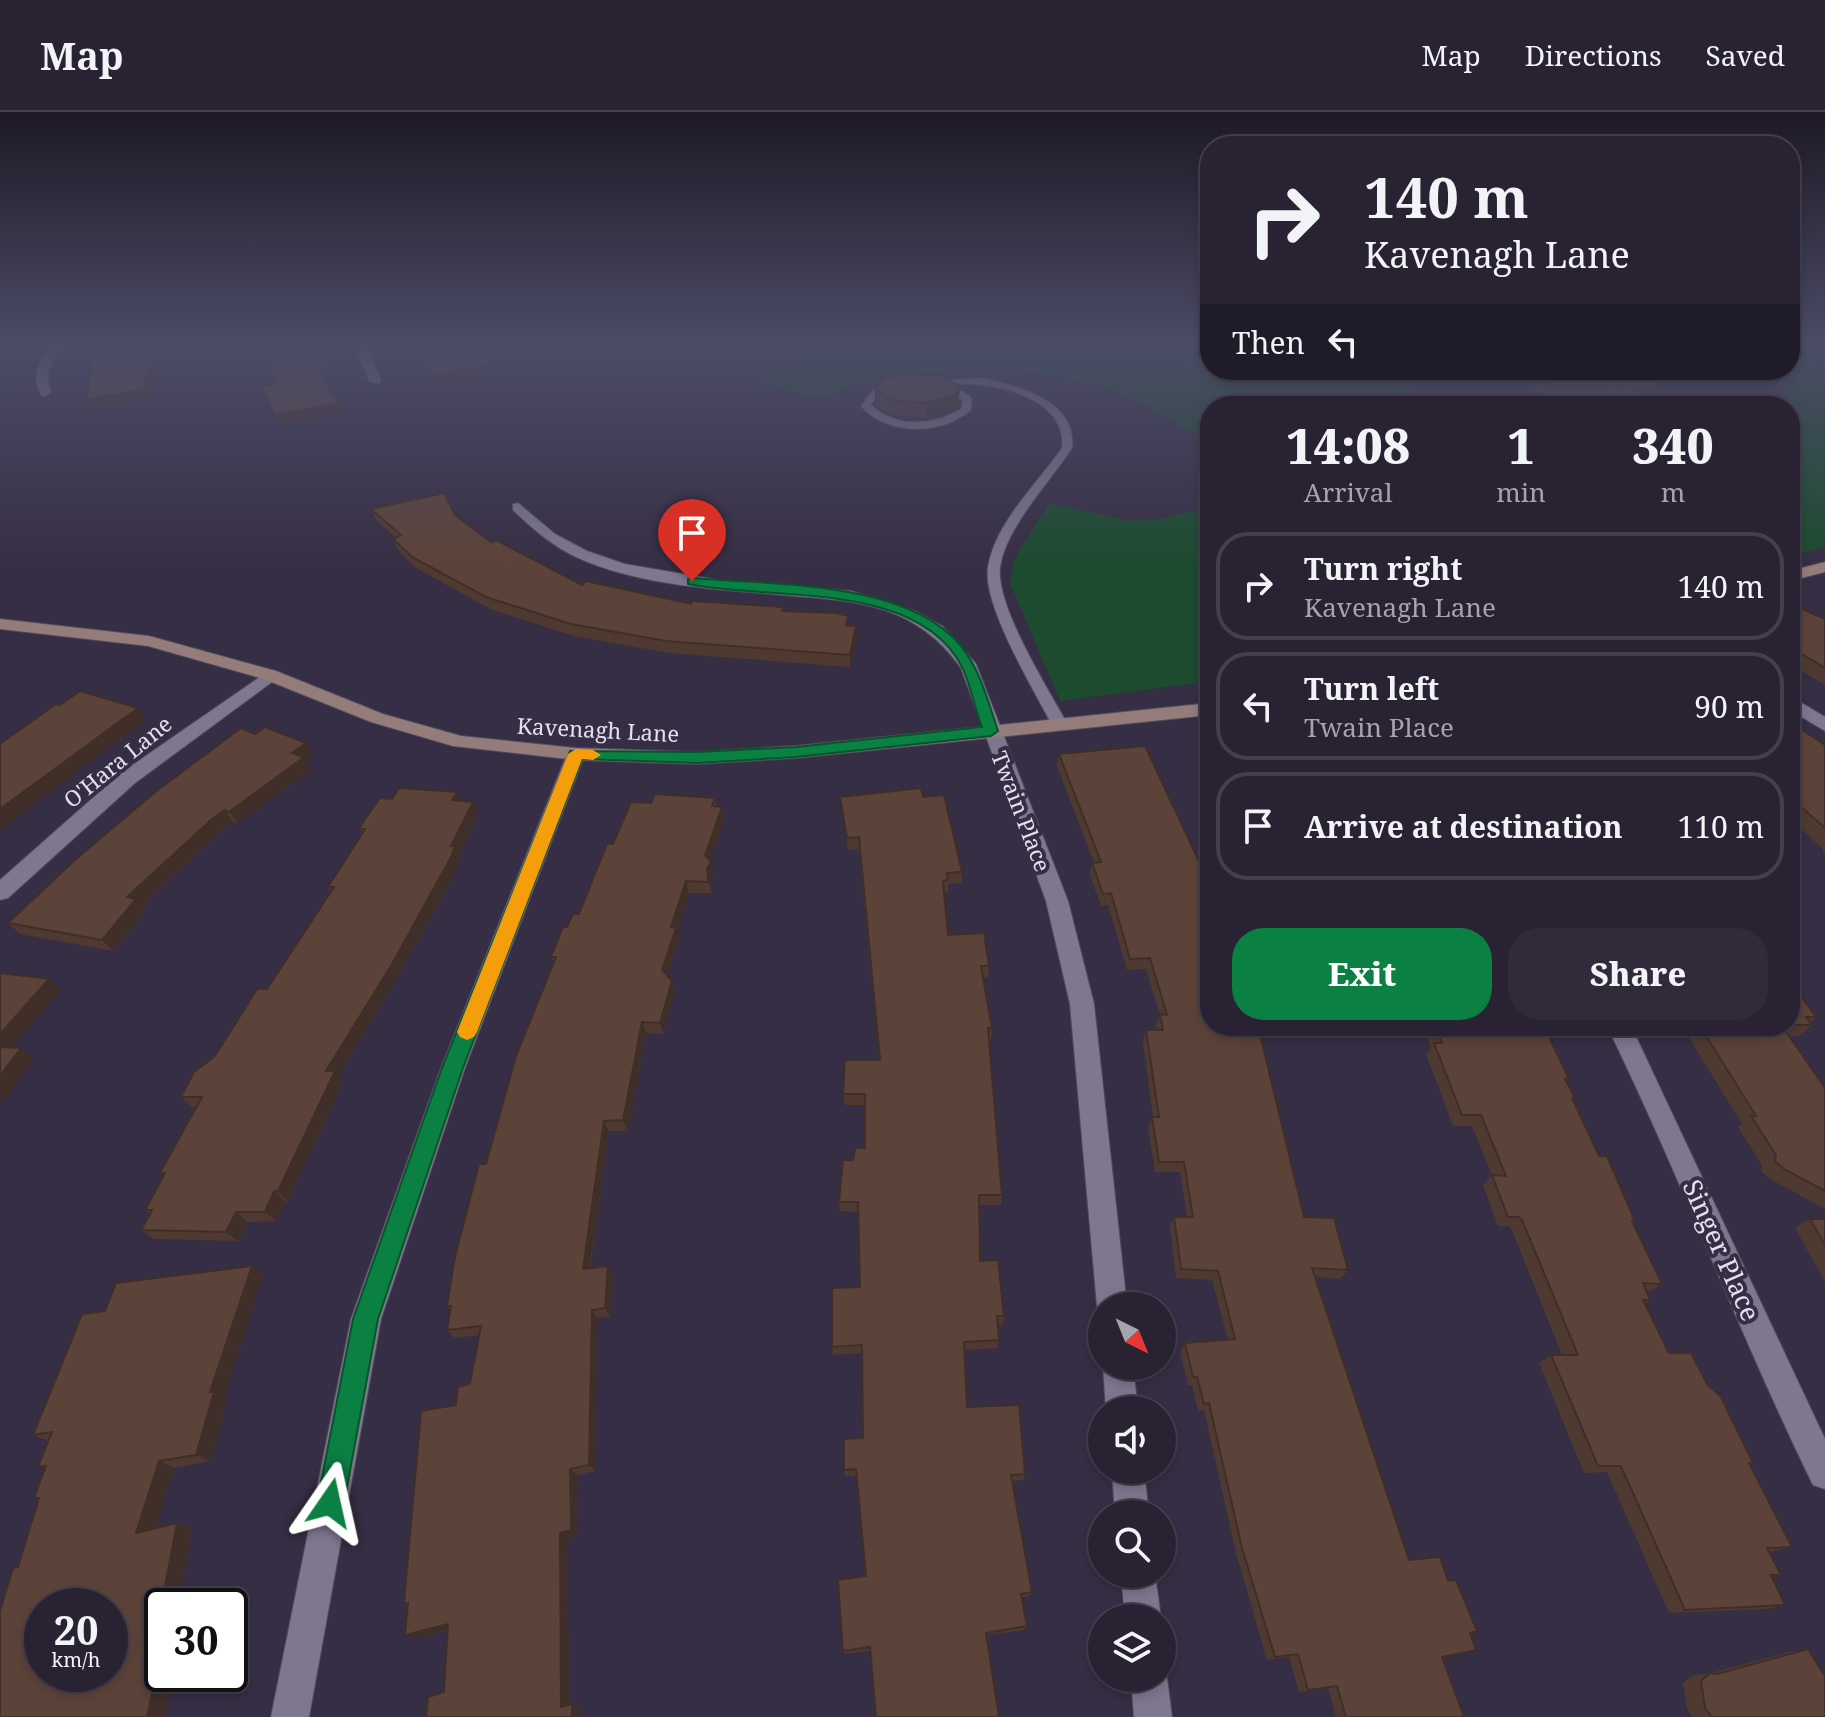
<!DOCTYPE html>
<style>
body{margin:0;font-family:"Noto Serif",serif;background:#302a3b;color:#f1f3f6;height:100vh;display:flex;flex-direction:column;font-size:30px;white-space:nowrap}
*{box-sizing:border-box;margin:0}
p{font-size:26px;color:#a5a4ac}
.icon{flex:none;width:44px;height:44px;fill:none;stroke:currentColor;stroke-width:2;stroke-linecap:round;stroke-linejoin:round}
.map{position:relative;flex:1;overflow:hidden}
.details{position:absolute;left:1200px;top:284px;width:600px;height:640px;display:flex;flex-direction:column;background:#282233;border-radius:32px;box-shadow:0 4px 12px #0003,0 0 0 2px #443f4e}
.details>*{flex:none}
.guide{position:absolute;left:1200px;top:24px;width:600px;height:244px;border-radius:32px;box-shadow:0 4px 12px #0003,0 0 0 2px #443f4e;background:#282233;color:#f1f3f6;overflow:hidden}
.needle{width:52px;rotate:137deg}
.controls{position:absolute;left:1088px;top:1180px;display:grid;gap:16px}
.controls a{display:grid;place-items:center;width:88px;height:88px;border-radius:50%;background:#282233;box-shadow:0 4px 12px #0003,0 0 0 2px #443f4e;font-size:40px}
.speed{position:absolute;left:24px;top:1476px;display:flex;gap:16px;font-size:40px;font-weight:700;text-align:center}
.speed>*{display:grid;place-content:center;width:104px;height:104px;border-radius:50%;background:#282233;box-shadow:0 4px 12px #0003,0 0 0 2px #443f4e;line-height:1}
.speed small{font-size:20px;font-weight:400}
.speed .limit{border:4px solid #111;border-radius:12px;background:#fff;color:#111}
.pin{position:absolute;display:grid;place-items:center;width:68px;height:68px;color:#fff;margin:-82px -34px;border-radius:50% 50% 50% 0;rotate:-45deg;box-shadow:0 0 8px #0007}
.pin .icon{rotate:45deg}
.me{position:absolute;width:88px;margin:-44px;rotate:11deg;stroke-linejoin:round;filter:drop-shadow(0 0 6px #0008)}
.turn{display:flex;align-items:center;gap:28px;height:168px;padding:0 32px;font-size:36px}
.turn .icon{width:104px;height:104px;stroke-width:2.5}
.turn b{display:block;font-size:56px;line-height:68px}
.then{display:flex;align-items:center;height:76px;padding:0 32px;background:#0003;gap:16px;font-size:30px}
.eta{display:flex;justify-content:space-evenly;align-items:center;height:136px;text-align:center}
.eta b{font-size:48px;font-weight:800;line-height:56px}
.action{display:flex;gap:16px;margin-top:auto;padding:16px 32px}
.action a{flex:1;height:92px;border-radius:32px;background:#0b8043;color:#fff;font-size:32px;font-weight:800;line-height:92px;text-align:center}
.action a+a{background:#302a3b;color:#f1f3f6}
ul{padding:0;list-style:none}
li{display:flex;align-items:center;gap:24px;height:108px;margin:0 16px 12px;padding:0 16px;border:4px solid #443f4e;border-radius:32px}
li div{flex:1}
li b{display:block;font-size:30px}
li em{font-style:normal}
header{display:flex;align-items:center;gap:48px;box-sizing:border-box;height:112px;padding:0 40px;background:#282233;border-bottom:2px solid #443f4e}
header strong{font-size:38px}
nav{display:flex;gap:44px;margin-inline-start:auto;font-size:28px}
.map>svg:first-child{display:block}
.green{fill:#1c4b2f}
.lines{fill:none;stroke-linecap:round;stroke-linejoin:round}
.service-casing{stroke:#514b5d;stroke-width:2}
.minor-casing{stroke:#514b5d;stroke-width:2}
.secondary-casing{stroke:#514b5d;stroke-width:2}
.service{fill:#7f768f;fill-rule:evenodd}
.minor{fill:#7f768f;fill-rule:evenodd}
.secondary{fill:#947c7b;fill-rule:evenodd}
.wall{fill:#4f3a31}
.shaded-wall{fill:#402f28}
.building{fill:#5c4339;stroke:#402f28;stroke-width:2;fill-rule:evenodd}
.route{fill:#0b8043;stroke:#07532c;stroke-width:2}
.slow{fill:#f59e0b}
.labels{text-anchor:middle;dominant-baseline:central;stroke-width:8;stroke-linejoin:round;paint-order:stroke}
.street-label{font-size:22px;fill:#e4e0ee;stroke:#362e44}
.near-street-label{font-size:26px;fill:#e4e0ee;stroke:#362e44}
</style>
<header>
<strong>Map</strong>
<nav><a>Map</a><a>Directions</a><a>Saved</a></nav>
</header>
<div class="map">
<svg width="1825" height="1605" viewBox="0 0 1825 1605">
<rect width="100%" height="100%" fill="#362e44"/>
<g class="green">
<polygon points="811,231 1210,231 1210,258 1401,258 1418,294 1210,294 1210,331 1138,289 1090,271 1028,260 980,256 916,260 867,269 819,287 754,271"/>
<polygon points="1790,231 1815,231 1825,236 1825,435 1790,444 1790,294 1713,294 1793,282 1763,258 1790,258"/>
<polygon points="1049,391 1131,409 1157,407 1210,395 1210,569 1060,589 1010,471 1015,446"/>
</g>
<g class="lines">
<g class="service-casing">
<path id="service" d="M979 266C1016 272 1078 289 1072 336 1050 370 1005 416 1000 456 996 495 1049 578 1068 613L1060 618 1052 613C1034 578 982 493 988 455 995 411 1037 372 1062 336 1068 286 992 268 953 273L972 286 971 298C941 324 887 324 861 294L874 277 897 269 900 270V274C888 277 877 281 871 293 897 317 933 313 961 297L963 289 940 275 927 273V269Z"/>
</g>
<g class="minor-casing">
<g id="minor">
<path d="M52 231H63C53 247 43 261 51 280L45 284 41 283C30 262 41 248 52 231Z"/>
<polygon points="354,231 365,231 381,269 379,272 369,269"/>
<path d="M518 391 555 422 587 439 625 452 718 468 851 479 917 500 942 514 976 552 1068 789 1094 892 1127 1194H1102V1205L1097 1194 1070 892 1046 789 961 556C947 536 930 520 908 508 870 488 825 487 784 483 715 477 640 474 576 445 551 433 533 417 513 398V392Z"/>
<polygon points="270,558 279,563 276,567 135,671 8,786 0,788 0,768 121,661"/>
<polygon points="1790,584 1825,605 1825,619 1790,598"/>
<polygon points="576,636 585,642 465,956 381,1207 309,1605 271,1605 351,1207 441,956 567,642"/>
<path d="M1607 914H1631L1825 1327V1377L1813 1373C1739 1222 1681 1065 1607 914Z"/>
<polygon points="1103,1254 1133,1254 1138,1298 1106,1298"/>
<polygon points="1112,1358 1144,1358 1149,1402 1115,1402"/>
<polygon points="1121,1462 1155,1462 1161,1506 1125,1506"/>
<polygon points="1162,1553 1167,1566 1172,1605 1134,1605 1131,1566 1162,1566"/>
</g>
</g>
<g class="secondary-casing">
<g id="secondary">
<polygon points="1825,450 1825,460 1790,469 1790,459"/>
<polygon points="0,507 149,524 276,559 383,602 461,624 576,636 697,640 796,634 1210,591 1210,603 796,646 697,652 576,648 453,634 371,610 264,567 148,534 0,517"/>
</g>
</g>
<use href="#service" class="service"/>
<use href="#minor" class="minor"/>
<use href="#secondary" class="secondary"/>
</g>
<g class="wall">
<polygon points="406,231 474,231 492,251 495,261 439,274"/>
<polygon points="588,231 678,231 628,247"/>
<polygon points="1524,258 1691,258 1641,286 1540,282"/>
<polygon points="875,277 960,290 958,295 949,300 927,306 893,303 875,293"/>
<polygon points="371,397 455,403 491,430 582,473 691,492 783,495 784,499 848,513 857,525 850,555 669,541 574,524 490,497 416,456 398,438 393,427 396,426 376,408"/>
<polygon points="1790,497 1825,507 1825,573 1790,552"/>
<polygon points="1790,610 1825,633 1825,741 1823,740 1823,737 1790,707"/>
<polygon points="1059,642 1304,1105 1348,1158 1340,1167 1316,1165 1409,1448 1448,1469 1476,1538 1442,1545 1464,1605 1336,1605 1328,1576 1299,1580 1289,1545 1267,1548 1236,1441 1204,1298 1198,1299 1192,1273 1188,1273 1180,1239 1185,1231 1228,1228 1212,1168 1176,1166 1170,1114 1174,1105 1187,1105 1180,1060 1155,1060 1148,1015 1152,1005 1153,1005 1143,929 1146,918 1157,918 1156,913 1160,903 1146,857 1127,858 1108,793 1101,794 1090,763 1092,751 1094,751 1057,654"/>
<polygon points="313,643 306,648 311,657 238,711 233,710 220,719 142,793 146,798 113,839 20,822 8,811"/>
<polygon points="840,685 923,685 962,760 962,771 948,772 948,780 944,780 948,823 989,854 988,865 983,865 992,916 991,927 989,927 1002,1083 1001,1093 979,1093 980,1149 1004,1204 1003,1213 998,1213 999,1228 997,1236 964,1238 967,1295 1025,1362 1023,1368 1012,1369 1032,1480 1030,1484 1021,1486 1027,1514 1024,1518 845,1542 843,1539 866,1464 856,1364 845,1364 844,1358 863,1326 862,1241 833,1243 832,1235 860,1175 858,1100 840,1099 839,1090 853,1048 865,1036 865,993 845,993 843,982 879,948 859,737 848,738"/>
<polygon points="715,686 716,694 724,707 710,749 713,762 710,768 711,781 689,781 677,819 679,828 667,864 672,869 675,880 663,922 646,921 628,1019 609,1019 590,1156 613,1163 610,1205 597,1206 595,1359 577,1363 578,1423 567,1427 569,1592 579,1593 580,1605 426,1605 444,1580 448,1518 416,1526 408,1493 404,1491 456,1293 470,1272 479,1223 455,1226 447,1218 450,1198 447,1194 486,1052 554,850 551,845 567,815 579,802 613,732 651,691"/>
<polygon points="392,687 473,690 478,702 459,742 460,746 457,757 399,863 338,964 343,970 288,1089 285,1089 276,1109 248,1110 238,1129 154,1127 141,1118 150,1102 145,1098 164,1064 160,1061 197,995 192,995 181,985 215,944 267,877 331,780 328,775 362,721 359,716"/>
<polygon points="1790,869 1816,905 1810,911 1812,913 1799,924 1789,924 1825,976 1825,1097 1770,1067 1761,1059 1762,1053 1738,1015 1742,1012 1688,924 1685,924 1679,914 1790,914"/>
<polygon points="1423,914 1544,914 1569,967 1567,969 1575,986 1573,988 1599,1044 1635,1109 1633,1111 1662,1172 1647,1181 1650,1188 1645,1192 1669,1241 1707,1272 1753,1351 1750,1352 1792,1435 1770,1440 1781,1463 1772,1465 1785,1493 1767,1497 1669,1501 1607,1360 1584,1361 1539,1251 1551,1243 1562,1243 1512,1118 1509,1114 1498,1114 1483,1073 1492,1063 1472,1014 1453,1014 1426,942 1431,935"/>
<polygon points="1810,1107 1825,1107 1825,1170 1795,1116"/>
<polygon points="263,1163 224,1285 227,1287 210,1349 174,1356 155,1416 177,1411 192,1416 178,1494 162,1494 162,1562 173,1562 165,1605 0,1605 18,1455 38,1388 34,1386 44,1358 48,1329 33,1323 105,1199"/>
<polygon points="1808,1537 1825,1605 1693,1605 1687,1597 1683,1571 1692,1564 1711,1561 1789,1540"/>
</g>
<g class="shaded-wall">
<polygon points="7,231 19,231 8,250 0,279 0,247"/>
<polygon points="152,231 160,231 154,252 158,260 149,288 94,297 87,287 146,251"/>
<polygon points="645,231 678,231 628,247 626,237"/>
<polygon points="324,238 328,248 320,250 316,240"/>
<polygon points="492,251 495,261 439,274 435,264"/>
<polygon points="326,257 330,267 323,268 319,258"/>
<polygon points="1678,258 1691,258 1641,286 1647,276"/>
<polygon points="960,275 958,295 949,300 927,306 927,291"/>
<polygon points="338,291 342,302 280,313 275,303"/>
<polygon points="856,514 857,525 850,555 850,543"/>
<polygon points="138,596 146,608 0,718 0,697"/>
<polygon points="306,631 313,643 306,648 311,657 238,711 229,700 292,641"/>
<polygon points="457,680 463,692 452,688"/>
<polygon points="473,690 478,702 459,742 460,746 457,757 399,863 338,964 343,970 288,1089 278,1079 326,959 451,734"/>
<polygon points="1800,694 1790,705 1790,697"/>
<polygon points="722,695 724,707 708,755 705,743"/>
<polygon points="225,698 233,710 220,719 142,793 146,798 113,839 102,828 127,785 212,707"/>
<polygon points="711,750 713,762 710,768 711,781 707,756"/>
<polygon points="686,769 689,781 677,819 679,828 665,870 662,858 671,815"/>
<polygon points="49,867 61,878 9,938 0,939 0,922"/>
<polygon points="672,869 675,880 663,922 660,911"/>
<polygon points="642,910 646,921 628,1019 623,1008"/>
<polygon points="21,936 34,947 1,993 0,964"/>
<polygon points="604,1009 609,1019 588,1166 583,1157"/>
<polygon points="274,1079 285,1089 276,1109 265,1100"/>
<polygon points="236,1100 248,1110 238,1129 226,1120"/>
<polygon points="252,1154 263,1163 224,1285 227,1287 210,1349 196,1343 210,1280"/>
<polygon points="608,1154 613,1163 610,1205 605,1196"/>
<polygon points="592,1198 597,1206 595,1359 589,1353"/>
<polygon points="159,1349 174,1356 152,1426 136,1421"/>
<polygon points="570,1357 577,1363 578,1423 567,1427 569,1597 561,1595 560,1421"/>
<polygon points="177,1411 192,1416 178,1494 162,1494 162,1562 173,1562 165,1605 147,1605 150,1552"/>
<polygon points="448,1512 458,1515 416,1526 405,1523"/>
<polygon points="572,1592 579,1593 580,1605 572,1605"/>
</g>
<g class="building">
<polygon points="0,231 7,231 0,247"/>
<polygon points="94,231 152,231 146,251 152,250 143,278 87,287"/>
<polygon points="259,231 319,231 324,238 316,240 326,257 319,258 338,291 275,303 262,274 277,271"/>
<polygon points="410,231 474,231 492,251 435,264"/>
<polygon points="611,231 645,231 626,237"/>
<polygon points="1535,258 1678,258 1647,276 1545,272"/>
<polygon points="900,262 942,264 960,275 959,280 949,284 927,291 893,288 875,277 884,267"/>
<polygon points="444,381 455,403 491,430 496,428 582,473 586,469 691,492 693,489 783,495 782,499 836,501 848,504 846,513 856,514 850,543 666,529 571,512 486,485 412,445 393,427 401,423 371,397"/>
<polygon points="1798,495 1825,507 1825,556 1790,535 1790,497"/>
<polygon points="80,579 138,596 0,697 0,632 56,592 60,593"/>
<polygon points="1790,610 1825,633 1825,716 1800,694 1790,697"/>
<polygon points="265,615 306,631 292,641 304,645 229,700 225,698 212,707 127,785 136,787 102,828 8,811 74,749 154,681 241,616 255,622"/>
<polygon points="1145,634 1210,773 1210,914 1258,914 1304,1105 1334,1106 1348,1158 1312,1156 1409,1448 1440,1445 1448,1469 1456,1468 1477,1519 1470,1521 1476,1538 1442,1545 1464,1605 1346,1605 1337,1574 1308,1578 1298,1542 1275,1545 1242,1436 1209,1291 1204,1292 1197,1265 1193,1265 1185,1231 1235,1227 1218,1159 1181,1157 1174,1105 1193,1105 1184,1050 1159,1050 1152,1005 1159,1005 1146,918 1163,918 1160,902 1167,903 1150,846 1130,847 1111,781 1103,782 1092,751 1101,750 1059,642"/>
<polygon points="399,676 457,680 452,688 473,690 451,734 455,734 451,745 392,852 326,959 335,959 278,1079 274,1079 265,1100 236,1100 226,1120 141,1118 152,1098 145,1098 165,1061 160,1061 202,985 181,985 194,960 215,944 257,877 267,877 334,775 328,775 365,717 359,716 380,686 392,687"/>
<polygon points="921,676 923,685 944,683 962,760 947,761 948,768 943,769 948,823 984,821 989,854 981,854 992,916 988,916 1002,1083 979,1083 980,1149 998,1148 1004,1204 997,1204 999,1228 964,1230 967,1295 1019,1293 1025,1362 1011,1363 1032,1480 1021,1482 1027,1514 986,1521 999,1605 876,1605 870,1535 843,1539 838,1468 866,1464 856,1357 844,1358 844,1327 863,1326 862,1233 832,1235 832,1176 860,1175 858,1090 839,1090 843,1048 853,1048 855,1036 865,1036 865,982 843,982 845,948 880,948 859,725 847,726 840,685"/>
<polygon points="655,682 715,686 712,694 722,695 705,743 711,750 707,756 708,770 686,769 671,815 676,816 662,858 672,869 660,911 642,910 623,1008 604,1009 583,1157 608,1154 605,1196 592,1198 589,1353 570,1357 571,1418 560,1421 561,1595 572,1592 572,1605 426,1605 428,1585 444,1580 448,1512 405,1523 408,1491 404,1491 421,1299 456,1293 458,1275 470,1272 481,1214 447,1218 451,1194 447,1194 455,1145 479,1052 486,1052 516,944 556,845 551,845 563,815 567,815 573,802 579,802 607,732 613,732 631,690 651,691"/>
<polygon points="0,861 49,867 0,922"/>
<polygon points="1790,869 1816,905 1806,905 1812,913 1790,913"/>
<polygon points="1435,914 1544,914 1569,967 1565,967 1575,986 1572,986 1599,1044 1607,1044 1635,1109 1632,1109 1662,1172 1643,1171 1650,1188 1643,1188 1669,1241 1691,1241 1707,1272 1721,1285 1753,1351 1749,1351 1792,1435 1767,1436 1781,1463 1771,1463 1785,1493 1685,1498 1621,1354 1598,1354 1551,1243 1578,1243 1522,1108 1519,1105 1508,1105 1492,1063 1506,1064 1481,1003 1462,1003 1434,931 1442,931"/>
<polygon points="1700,914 1782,914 1825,976 1825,1079 1784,1057 1775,1049 1776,1043 1751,1004 1756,1004"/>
<polygon points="0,935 21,936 0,964"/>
<polygon points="1810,1107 1825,1107 1825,1133"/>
<path d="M252 1154 210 1280H214L196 1343 159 1349 136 1421 177 1411 150 1552 159 1549 147 1605H0V1499L13 1456 18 1455 39 1386H34L46 1354 38 1355 52 1320 33 1323 82 1202 105 1199 116 1171ZM42 1494H110V1562H42Z"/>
<polygon points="1808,1537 1825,1564 1825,1605 1712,1605 1705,1596 1701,1569 1710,1561 1717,1562"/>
</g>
<linearGradient id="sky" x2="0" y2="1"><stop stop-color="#1e1925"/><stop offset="0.51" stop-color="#4c4c67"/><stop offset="1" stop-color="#4c4c67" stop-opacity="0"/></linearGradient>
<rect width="1825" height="456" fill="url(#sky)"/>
<path class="route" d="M692 466C771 473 907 468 961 534 981 559 988 590 998 619L991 624 796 645 697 651 582 647 463 956 378 1207 344 1391 340 1401 330 1405 321 1401 317 1391 353 1207 442 956 570 639 697 640 796 635 982 615C975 596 971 575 963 557 920 467 767 489 688 472V467Z"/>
<polygon class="slow" points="576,637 593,638 601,643 593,648 582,647 477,920 474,925 467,928 460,925 457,920 568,642"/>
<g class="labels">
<g class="street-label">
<text transform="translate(598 617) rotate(3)">Kavenagh Lane</text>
<text transform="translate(117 649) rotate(-39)">O'Hara Lane</text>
<text transform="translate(1022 699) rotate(69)">Twain Place</text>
</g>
<g class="near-street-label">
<text transform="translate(1722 1138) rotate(66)">Singer Place</text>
</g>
</g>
</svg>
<div class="controls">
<a><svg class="needle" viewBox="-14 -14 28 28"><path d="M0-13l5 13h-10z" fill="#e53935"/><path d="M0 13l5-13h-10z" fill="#a5a4ac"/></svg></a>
<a><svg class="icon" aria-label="sound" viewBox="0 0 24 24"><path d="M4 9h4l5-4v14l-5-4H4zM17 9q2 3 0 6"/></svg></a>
<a><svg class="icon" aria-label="search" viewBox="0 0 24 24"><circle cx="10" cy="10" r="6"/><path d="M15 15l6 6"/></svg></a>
<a><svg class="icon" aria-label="layers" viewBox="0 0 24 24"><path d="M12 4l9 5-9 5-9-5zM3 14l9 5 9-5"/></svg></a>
</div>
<div class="speed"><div>20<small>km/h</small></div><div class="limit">30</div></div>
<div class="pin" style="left:692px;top:469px;background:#d93025"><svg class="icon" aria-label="arrive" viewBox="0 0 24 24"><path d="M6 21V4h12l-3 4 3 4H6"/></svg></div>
<svg class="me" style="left:330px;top:1391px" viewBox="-20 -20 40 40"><path d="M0-17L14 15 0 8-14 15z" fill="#0b8043" stroke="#fff" stroke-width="4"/></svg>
<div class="guide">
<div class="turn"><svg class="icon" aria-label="right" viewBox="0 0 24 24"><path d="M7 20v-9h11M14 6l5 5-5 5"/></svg><div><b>140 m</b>Kavenagh Lane</div></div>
<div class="then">Then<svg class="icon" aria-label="left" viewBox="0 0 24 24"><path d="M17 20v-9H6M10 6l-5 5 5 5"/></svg></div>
</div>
<section class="details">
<div class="eta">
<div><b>14:08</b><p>Arrival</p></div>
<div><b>1</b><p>min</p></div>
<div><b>340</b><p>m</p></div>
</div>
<ul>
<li><svg class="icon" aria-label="right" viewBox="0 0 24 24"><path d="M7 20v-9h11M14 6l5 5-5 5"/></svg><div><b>Turn right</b><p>Kavenagh Lane</p></div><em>140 m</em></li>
<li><svg class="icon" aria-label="left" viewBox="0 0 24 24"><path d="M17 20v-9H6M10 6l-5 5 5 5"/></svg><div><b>Turn left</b><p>Twain Place</p></div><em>90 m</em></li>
<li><svg class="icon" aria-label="arrive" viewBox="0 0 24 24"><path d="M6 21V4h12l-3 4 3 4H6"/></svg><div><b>Arrive at destination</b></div><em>110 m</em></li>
</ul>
<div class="action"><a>Exit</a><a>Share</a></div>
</section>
</div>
